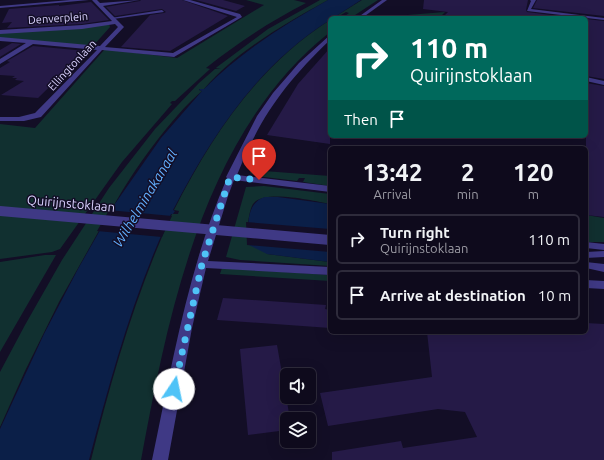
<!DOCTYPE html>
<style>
body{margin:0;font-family:Ubuntu,sans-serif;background:#171325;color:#f1f3f6;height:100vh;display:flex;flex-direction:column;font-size:15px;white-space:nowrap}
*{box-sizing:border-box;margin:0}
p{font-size:13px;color:#9b9aa3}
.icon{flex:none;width:22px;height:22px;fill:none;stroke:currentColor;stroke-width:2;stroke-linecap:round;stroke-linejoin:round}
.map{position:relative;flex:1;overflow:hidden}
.drawer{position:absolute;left:328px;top:146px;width:260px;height:188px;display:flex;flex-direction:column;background:#0e0a1c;border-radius:6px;box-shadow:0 4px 16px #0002,0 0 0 1px #2e2b3b}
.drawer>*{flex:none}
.top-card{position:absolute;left:328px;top:16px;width:260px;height:122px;border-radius:6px;box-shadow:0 4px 16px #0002,0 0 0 1px #2e2b3b;background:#00695c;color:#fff;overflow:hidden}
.tools{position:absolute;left:280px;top:368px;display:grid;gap:8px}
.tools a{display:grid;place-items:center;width:36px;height:36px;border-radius:6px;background:#0e0a1c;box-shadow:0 4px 16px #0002,0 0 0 1px #2e2b3b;font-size:20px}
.pin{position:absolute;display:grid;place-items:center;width:34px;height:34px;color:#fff;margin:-41px -17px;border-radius:50% 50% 50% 0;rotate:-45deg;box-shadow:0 0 4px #0007}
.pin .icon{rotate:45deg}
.me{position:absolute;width:44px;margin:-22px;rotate:11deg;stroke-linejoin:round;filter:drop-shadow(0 0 3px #0008)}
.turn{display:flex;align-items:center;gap:14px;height:84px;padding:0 16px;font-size:18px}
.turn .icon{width:52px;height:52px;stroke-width:2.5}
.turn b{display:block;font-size:28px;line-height:34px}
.then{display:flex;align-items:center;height:38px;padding:0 16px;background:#0003;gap:8px;font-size:15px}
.eta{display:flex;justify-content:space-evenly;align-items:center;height:68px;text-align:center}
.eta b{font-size:24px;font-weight:700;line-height:28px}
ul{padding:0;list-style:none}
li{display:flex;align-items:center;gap:12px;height:50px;margin:0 8px 6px;padding:0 8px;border:2px solid #2e2b3b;border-radius:6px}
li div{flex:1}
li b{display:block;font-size:15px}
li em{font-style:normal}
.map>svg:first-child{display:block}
.green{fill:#113030}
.water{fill:#0b1f48}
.pier{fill:#130e26}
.building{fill:#251a47}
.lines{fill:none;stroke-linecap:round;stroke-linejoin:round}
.service{fill:#3f3985;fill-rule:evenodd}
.minor{fill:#3f3985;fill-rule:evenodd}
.tertiary{fill:#3f3985;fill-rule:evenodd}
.tertiary-bridge{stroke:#3f3985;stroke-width:10}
.route{stroke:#4fc3f7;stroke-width:7;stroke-dasharray:0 12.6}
.labels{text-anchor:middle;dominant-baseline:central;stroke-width:3;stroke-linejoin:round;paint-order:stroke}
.far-street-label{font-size:11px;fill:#dad3ff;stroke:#130e26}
.street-label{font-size:13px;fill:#dad3ff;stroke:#130e26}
.water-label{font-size:14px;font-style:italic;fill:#61afff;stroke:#130e26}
</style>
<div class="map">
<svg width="604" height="460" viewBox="0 0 604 460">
<rect width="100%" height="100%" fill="#130e26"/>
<g class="green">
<path d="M246 0H294L306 3C271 21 237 43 206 68L210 69 175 101H172L170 103 172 104 122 162 60 249 52 252 0 259V124L35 128 105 49 177 58 264 5Z"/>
<path d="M320 0H328C286 23 235 52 204 89H199V90L202 91C171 117 132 172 113 207L107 208 106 211H110L59 302 25 371 0 427V372L25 325 62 260 109 188 155 129 199 83 215 69 221 68H216L217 67 268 29Z"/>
<polygon points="362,0 378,0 352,17 345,16 349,13 346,12 339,16 349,18 333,18"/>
<polygon points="445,12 439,18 369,18 370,18"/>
<path d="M330 20V32C204 132 169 310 141 460H91C112 376 136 293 172 214H178L179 211 174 210C212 135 258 66 330 20Z"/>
<polygon points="109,24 110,27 93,46 0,38 0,33"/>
<polygon points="251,170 330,176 330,186 303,182 305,178 299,178 297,181 256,176 250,173"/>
<path d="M264 186 330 194V204C313 201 264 189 253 204 250 209 249 217 248 222L267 254 330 262V266L240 260 226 257 246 187Z"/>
<polygon points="586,215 604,218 604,242 586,242"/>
<polygon points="45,255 56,255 0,352 0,262"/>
<polygon points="222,268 330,275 330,281 220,274"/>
</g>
<g class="water">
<path d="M328 0H361L333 18H330V20C257 66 212 135 173 210L175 211 173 214H171C134 292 111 377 89 460H0V429L44 334 78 269 111 211H110L161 138 202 91 199 90 200 89H204C241 52 283 25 328 0Z"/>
<path d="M265 197H278L330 204V262L267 254 249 245C248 228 245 203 265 197Z"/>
</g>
<g class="pier">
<polygon points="108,210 172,216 162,237 97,231 108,212"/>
<polygon points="246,222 330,229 330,252 247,245"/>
</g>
<g class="building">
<polygon points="141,0 182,0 228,16 170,51 121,47 150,15 164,13 166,12 162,9 115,16 106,7 140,1"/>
<polygon points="196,0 223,0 245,6 236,11"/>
<polygon points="424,0 528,0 526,10 527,12 574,18 442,18 448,12 423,9"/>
<polygon points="537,0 604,0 604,16 533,8"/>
<polygon points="91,2 109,20 82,24 7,28 12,22 2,23 9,9 59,5 59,6"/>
<polygon points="586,19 604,21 604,79 586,76"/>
<polygon points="12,43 21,44 0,57 0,50"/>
<polygon points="33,46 86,51 38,98 1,95 24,81 15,80 17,78 12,78 15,76 0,75 0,68 10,62 7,61"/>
<polygon points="330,48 330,144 267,135 298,84"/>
<polygon points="586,83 604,86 604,217 586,215"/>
<polygon points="223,298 326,305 325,309 330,310 330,328 217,320"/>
<polygon points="586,323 604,324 604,460 332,460 332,452 401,441 403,448 477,437 465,412 438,409 328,426 320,393 432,377 427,332 586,332"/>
<polygon points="277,345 290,419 287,419 287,430 248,435 240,349"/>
</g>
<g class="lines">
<g class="service">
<polygon points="530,0 536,0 531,9 604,18 604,20 527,11 531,1"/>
<polygon points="162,10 164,12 113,19 111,18"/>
</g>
<g class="minor">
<polygon points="70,0 89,0 0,8 0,6"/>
<polygon points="92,0 97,0 100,3 140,0 103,6 124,27 105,47 173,53 237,17 183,0 190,0 240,14 242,17 174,57 102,50 41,117 24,121 0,121 0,117 19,117 35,113 97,50 33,44 0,64 0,59 26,43 0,41 0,37 100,46 118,27 115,24 82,29 0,34 0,30 82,25 112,21"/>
<polygon points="382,0 387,0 362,18 357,18"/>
<path d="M330 35V40C285 83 260 117 237 175L330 186V192L234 180 228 196 208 261 330 267V275L206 268 192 328 168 460H152C172 365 188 268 227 178L226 177 257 116 273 93 299 63Z"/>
<polygon points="586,77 604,81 604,85 586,81"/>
<polygon points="586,242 604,244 604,250 586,248"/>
<polygon points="586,280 604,281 604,289 586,288"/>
</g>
<g class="tertiary">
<polygon points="604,251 604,257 586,258 586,252"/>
<polygon points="586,262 604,264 604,272 586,268"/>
</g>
<polyline class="tertiary-bridge" points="0,211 330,240"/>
</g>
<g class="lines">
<polyline class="route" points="174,389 202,264 230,177 259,180"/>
</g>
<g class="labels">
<g class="far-street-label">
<text transform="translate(58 18) rotate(-4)">Denverplein</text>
<text transform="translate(72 65) rotate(-47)">Ellingtonlaan</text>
</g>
<g class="street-label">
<text transform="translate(71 203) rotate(5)">Quirijnstoklaan</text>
</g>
<g class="water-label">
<text transform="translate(145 198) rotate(-59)">Wilhelminakanaal</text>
</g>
</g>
</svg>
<div class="tools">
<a><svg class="icon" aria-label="sound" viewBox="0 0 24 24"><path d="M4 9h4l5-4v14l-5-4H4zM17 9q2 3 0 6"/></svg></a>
<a><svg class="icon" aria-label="layers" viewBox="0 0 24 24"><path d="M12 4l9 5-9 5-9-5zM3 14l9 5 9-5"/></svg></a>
</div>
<div class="pin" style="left:259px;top:180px;background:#d93025"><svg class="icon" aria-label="arrive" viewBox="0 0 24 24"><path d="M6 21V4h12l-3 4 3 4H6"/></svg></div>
<svg class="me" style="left:174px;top:389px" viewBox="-20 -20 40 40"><circle r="19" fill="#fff"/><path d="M0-13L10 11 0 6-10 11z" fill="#4fc3f7"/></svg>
<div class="top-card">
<div class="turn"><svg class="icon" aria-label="right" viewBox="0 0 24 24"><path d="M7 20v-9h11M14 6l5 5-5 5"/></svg><div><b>110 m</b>Quirijnstoklaan</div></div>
<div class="then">Then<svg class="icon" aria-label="arrive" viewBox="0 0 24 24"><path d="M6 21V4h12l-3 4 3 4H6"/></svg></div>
</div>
<section class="drawer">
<div class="eta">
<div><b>13:42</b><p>Arrival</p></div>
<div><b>2</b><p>min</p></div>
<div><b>120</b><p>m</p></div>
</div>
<ul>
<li><svg class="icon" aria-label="right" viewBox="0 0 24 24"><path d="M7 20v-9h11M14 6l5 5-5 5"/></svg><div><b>Turn right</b><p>Quirijnstoklaan</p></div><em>110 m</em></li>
<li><svg class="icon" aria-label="arrive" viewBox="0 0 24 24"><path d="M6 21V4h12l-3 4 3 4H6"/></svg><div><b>Arrive at destination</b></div><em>10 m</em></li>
</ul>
</section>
</div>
